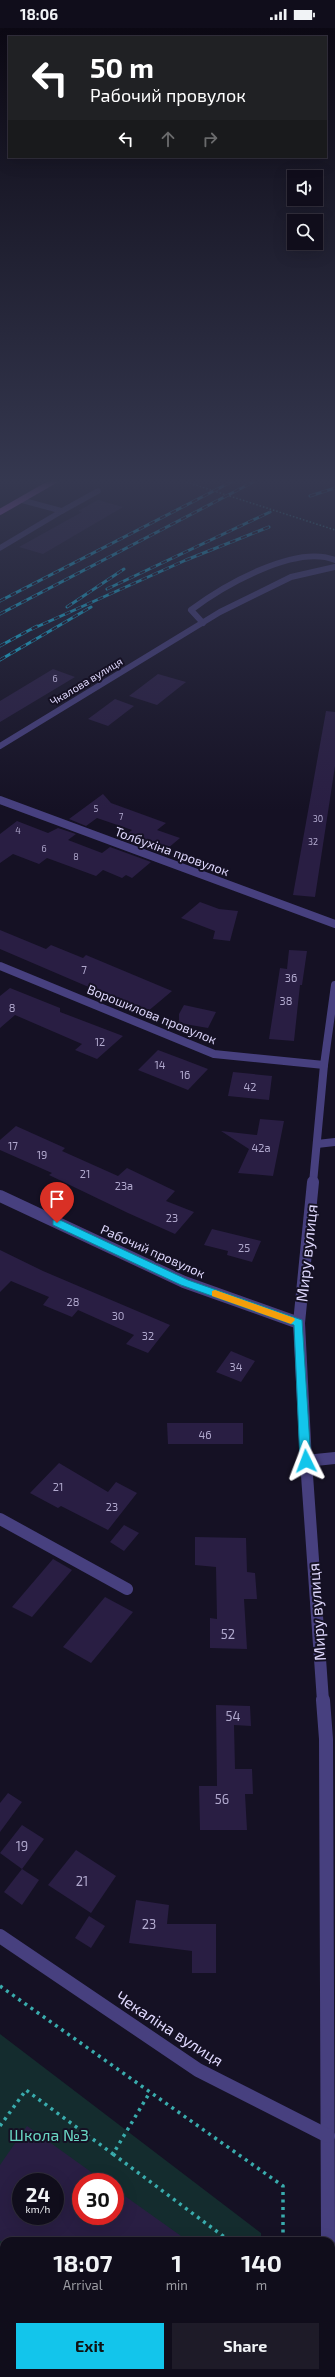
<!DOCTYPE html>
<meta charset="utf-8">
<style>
body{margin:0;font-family:"Exo 2",sans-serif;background:#1e1b28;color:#f1f3f6;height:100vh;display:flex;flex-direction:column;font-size:15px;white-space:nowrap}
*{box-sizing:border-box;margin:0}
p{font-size:13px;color:#9c9ca3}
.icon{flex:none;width:22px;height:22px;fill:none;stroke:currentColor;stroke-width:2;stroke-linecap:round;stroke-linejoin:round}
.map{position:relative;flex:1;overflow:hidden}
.panel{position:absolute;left:0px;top:2209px;width:335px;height:140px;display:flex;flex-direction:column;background:#100d1b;border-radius:12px 12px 0 0;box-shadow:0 4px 16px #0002,0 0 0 1px #302d3a}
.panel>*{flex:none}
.hud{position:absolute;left:8px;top:8px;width:319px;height:122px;border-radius:0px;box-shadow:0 4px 16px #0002,0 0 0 1px #302d3a;background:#202124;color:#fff;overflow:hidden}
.fabs{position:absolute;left:287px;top:142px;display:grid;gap:8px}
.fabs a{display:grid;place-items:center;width:36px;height:36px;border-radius:0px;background:#100d1b;box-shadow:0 4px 16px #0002,0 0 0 1px #302d3a;font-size:20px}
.speed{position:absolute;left:12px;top:2145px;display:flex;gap:8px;font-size:20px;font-weight:700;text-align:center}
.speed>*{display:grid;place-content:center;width:52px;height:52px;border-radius:50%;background:#100d1b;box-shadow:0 4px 16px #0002,0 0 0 1px #302d3a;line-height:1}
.speed small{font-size:10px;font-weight:400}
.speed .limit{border:6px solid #d22;background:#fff;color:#111}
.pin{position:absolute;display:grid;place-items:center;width:34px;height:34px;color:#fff;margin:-41px -17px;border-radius:50% 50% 50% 0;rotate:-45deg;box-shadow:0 0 4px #0007}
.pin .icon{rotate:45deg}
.me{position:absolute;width:44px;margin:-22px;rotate:357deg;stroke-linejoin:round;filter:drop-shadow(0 0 3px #0008)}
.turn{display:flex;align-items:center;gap:14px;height:84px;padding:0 16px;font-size:18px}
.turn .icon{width:52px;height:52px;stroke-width:2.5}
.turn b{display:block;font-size:28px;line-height:34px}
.lanes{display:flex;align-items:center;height:38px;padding:0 16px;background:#0003;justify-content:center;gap:20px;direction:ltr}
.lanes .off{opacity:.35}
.eta{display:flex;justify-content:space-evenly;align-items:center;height:68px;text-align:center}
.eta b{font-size:24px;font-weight:700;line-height:28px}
.cta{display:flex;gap:8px;margin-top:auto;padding:8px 16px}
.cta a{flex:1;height:46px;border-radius:0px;background:#13c5eb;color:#111;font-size:16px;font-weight:700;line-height:46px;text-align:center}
.cta a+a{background:#1e1b28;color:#f1f3f6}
.status{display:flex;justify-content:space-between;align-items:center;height:28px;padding:0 20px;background:#100d1b;direction:ltr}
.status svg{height:11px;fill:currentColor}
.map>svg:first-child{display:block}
.green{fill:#142c2e;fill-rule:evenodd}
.building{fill:#291e43;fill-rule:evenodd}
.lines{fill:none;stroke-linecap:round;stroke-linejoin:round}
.path-far1{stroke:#39acad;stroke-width:1.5;stroke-dasharray:1.5 2;stroke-linecap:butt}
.path{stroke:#39acad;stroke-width:3.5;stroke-dasharray:3 4.5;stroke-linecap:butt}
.lane{stroke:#47407f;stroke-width:5.5}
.street-far3{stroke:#47407f;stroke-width:6}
.street-far2{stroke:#47407f;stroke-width:8}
.street-far1{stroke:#47407f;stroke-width:12}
.street{stroke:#47407f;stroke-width:14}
.primary{stroke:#c967f3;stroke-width:6}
.rail-casing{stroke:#13c5eb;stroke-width:3}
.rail{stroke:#151124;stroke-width:2;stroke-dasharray:6;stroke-linecap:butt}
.route{fill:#13c5eb;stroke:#0c8099}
.slow{fill:#f59e0b}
.labels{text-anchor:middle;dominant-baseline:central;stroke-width:4;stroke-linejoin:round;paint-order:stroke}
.far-number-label{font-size:9px;fill:#b1a9ce}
.far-street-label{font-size:11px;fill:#ded7fc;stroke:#151124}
.number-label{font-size:11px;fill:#b1a9ce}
.street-label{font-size:13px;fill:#ded7fc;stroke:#151124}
.near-number-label{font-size:13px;fill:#b1a9ce}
.near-street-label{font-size:16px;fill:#ded7fc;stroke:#151124}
.near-park-label{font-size:16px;fill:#69d6c3;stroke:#151124}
</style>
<div class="status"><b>18:06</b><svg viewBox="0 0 49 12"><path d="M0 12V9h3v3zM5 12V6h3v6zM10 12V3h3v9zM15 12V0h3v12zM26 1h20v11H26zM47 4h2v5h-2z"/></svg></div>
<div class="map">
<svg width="335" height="2349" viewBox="0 0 335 2349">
<rect width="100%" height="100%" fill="#151124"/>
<path class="green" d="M0 2006 261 2205V2213H4V2345H258V2349H0ZM21 2154H55V2188H21ZM81 2154H115V2188H81Z"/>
<g class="building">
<polygon points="98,472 123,479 43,526 19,519 82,484 78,483"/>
<polygon points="53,641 75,649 0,694 0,673"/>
<polygon points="158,646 186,654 157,677 129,668"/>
<polygon points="115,671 134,678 108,698 88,691"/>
<polygon points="326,683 335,684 335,738 315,869 293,867"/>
<polygon points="103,766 111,775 166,795 157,802 180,810 161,826 121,811 132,802 97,790 86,798 69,791"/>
<polygon points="17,793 48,805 58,800 76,806 68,812 102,825 110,819 151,834 132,850 126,847 122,850 103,842 96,848 47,830 39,836 13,826 0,835 0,806"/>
<polygon points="200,874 219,881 238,883 230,913 213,911 215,903 181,890"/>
<polygon points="0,902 46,921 51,917 83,930 86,927 172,963 147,984 0,921"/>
<polygon points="289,922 307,923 302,957 300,957 294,1013 269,1011 280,940 287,941"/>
<polygon points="10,960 60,980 60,984 123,1008 97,1031 75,1022 82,1016 15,987 0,1000 0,968"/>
<polygon points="184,977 216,984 208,1000 179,995 179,986"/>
<polygon points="158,1022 182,1031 208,1041 188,1062 138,1042"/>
<polygon points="233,1044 272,1048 269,1072 228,1068"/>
<polygon points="260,1091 284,1093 273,1148 238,1145 249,1121 221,1103 257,1107"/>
<polygon points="16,1098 65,1120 62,1123 118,1148 127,1140 175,1163 166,1173 194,1184 175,1206 128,1185 49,1147 52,1145 0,1122 0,1112"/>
<polygon points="212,1201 261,1213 252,1234 227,1227 228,1223 204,1217"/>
<polygon points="0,1222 43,1243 170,1297 148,1325 126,1316 134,1307 78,1282 72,1289 43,1277 49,1269 11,1253 0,1264"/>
<polygon points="231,1323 255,1333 241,1354 216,1344"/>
<polygon points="167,1395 243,1395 243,1416 168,1416"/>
<polygon points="59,1435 108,1464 116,1454 137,1465 108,1502 61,1478 58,1480 30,1465"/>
<polygon points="124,1497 139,1505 124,1523 110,1514"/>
<polygon points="195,1509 246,1510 247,1544 255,1545 257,1571 244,1571 247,1621 210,1620 210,1590 217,1591 216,1539 195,1537"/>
<polygon points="53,1531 72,1542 32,1589 12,1579"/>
<polygon points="105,1569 133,1584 91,1635 63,1619"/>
<polygon points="216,1677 250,1678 251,1698 234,1697 235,1741 252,1741 253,1766 245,1766 247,1802 200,1802 199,1758 217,1758"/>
<polygon points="8,1765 22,1774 0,1804 0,1775"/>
<polygon points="22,1797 44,1811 22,1841 0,1825"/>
<polygon points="76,1822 116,1848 91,1885 48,1857"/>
<polygon points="22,1841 39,1852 22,1877 4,1864"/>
<polygon points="136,1872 169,1877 167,1896 216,1896 216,1945 192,1945 192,1923 129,1915"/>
<polygon points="89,1888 105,1898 91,1920 75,1910"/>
<path d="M27 2098 105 2154H81V2188H115V2161L188 2213H0V2137ZM21 2154H55V2188H21Z"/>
</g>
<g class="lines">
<polyline class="path-far1" points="183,453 335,502"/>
<g class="path">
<polyline points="0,1958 283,2158 283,2213"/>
<polyline points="0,2098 26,2062 113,2126 150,2064"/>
<polyline points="113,2126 227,2211 226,2213"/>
<polyline points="0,2269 4,2272"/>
<polyline points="39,2345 41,2349"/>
<polyline points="94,2345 99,2349"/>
<polyline points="282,2345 282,2349"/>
<polyline points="148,2349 151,2345"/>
</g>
<g class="lane">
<polyline points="62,483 98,463"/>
<polyline points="0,520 62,483 21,472"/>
</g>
<g class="street-far3">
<path d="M203 595 191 582C223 558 295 516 335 532"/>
<polyline points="0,718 220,584 291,549 335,539"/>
</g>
<g class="street-far2">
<polyline points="0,772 335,896"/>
<polyline points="0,938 214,1026 324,1037"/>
<polyline points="317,1116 335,1114"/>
<polyline points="313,1155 324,1037 335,957"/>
</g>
<g class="street-far1">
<polyline points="313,1154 299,1295 306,1433 323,1673"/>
<polyline points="0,1168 184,1254 299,1295"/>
<polyline points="306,1433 335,1430"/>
<polyline points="0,1491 127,1561"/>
</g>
<g class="street">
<polyline points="323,1672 326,1711 328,2213"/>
<polyline points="0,1908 198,2042 328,2108"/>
<polyline points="329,2345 329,2349"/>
</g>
<polyline class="primary" points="0,484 54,453"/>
<g class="rail-casing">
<g id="rail">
<polyline points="310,468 335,460"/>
<polyline points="107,561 270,484"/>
<polyline points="0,573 233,453"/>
<polyline points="67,579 124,541"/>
<polyline points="0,586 255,453"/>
<polyline points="32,601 186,532 269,499"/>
<polyline points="0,618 37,598"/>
<polyline points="0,632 91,579"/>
</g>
</g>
<use href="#rail" class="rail"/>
</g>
<linearGradient id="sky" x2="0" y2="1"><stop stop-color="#0c0914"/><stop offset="0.58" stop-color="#353850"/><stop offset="1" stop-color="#353850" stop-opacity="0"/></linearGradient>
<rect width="335" height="782" fill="url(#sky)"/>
<polygon class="route" points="53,1192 60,1192 188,1252 302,1292 311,1433 309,1436 302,1436 300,1433 294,1297 181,1257 53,1197"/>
<polygon class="slow" points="215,1262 294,1290 295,1292 291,1296 212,1268 212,1263"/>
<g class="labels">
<g class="far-number-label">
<text x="55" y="650">6</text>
<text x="96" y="780">5</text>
<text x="121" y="788">7</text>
<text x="318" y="790">30</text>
<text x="18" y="802">4</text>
<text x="313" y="813">32</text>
<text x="44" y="820">6</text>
<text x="76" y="828">8</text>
</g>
<g class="far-street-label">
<text transform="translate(86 653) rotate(-31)">Чкалова вулиця</text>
</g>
<g class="number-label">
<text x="84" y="941">7</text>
<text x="291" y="949">36</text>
<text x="286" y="972">38</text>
<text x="12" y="979">8</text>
<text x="100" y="1013">12</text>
<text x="160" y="1036">14</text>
<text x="185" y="1046">16</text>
<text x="250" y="1058">42</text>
<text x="13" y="1117">17</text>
<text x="261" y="1119">42а</text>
<text x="42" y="1126">19</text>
<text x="85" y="1145">21</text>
<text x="124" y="1157">23а</text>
<text x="172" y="1189">23</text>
<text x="244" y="1219">25</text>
<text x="73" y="1273">28</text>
<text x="118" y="1287">30</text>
<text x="148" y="1307">32</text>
<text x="236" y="1338">34</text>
<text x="205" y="1406">46</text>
<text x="58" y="1458">21</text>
<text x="112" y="1478">23</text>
</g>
<g class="street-label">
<text transform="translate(172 823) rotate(20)">Толбухіна провулок</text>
<text transform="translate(152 986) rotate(22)">Ворошилова провулок</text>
<text transform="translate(153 1223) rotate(24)">Рабочий провулок</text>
</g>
<g class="near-number-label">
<text x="228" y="1606">52</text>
<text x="233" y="1688">54</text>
<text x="222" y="1771">56</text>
<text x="22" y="1818">19</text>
<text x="82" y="1853">21</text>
<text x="149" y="1896">23</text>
</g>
<g class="near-street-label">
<text transform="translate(306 1225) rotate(-84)">Миру вулиця</text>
<text transform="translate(316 1584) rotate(-94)">Миру вулиця</text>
<text transform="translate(170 2000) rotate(33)">Чекаліна вулиця</text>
</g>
<g class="near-park-label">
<text x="49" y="2106">Школа №3</text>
</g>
</g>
</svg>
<div class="fabs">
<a><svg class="icon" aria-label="sound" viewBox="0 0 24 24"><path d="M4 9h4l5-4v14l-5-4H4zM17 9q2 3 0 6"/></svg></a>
<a><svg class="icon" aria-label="search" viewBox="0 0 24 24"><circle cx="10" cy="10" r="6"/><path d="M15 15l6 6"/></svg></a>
</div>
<div class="speed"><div>24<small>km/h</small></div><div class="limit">30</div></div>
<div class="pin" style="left:57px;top:1195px;background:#d93025"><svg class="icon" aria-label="arrive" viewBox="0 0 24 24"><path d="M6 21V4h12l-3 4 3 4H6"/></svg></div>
<svg class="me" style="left:306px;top:1433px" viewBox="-20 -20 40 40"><path d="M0-17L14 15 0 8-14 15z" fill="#13c5eb" stroke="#fff" stroke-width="4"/></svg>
<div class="hud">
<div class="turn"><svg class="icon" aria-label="left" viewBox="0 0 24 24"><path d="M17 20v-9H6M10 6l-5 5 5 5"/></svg><div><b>50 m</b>Рабочий провулок</div></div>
<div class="lanes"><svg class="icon" aria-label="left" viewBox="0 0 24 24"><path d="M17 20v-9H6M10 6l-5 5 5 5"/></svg><svg class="icon off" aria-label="ahead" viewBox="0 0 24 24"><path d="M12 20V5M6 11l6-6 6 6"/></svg><svg class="icon off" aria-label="right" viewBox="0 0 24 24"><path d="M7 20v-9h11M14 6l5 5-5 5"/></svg></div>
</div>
<section class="panel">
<div class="eta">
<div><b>18:07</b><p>Arrival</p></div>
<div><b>1</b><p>min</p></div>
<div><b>140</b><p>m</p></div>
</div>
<div class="cta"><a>Exit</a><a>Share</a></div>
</section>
</div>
